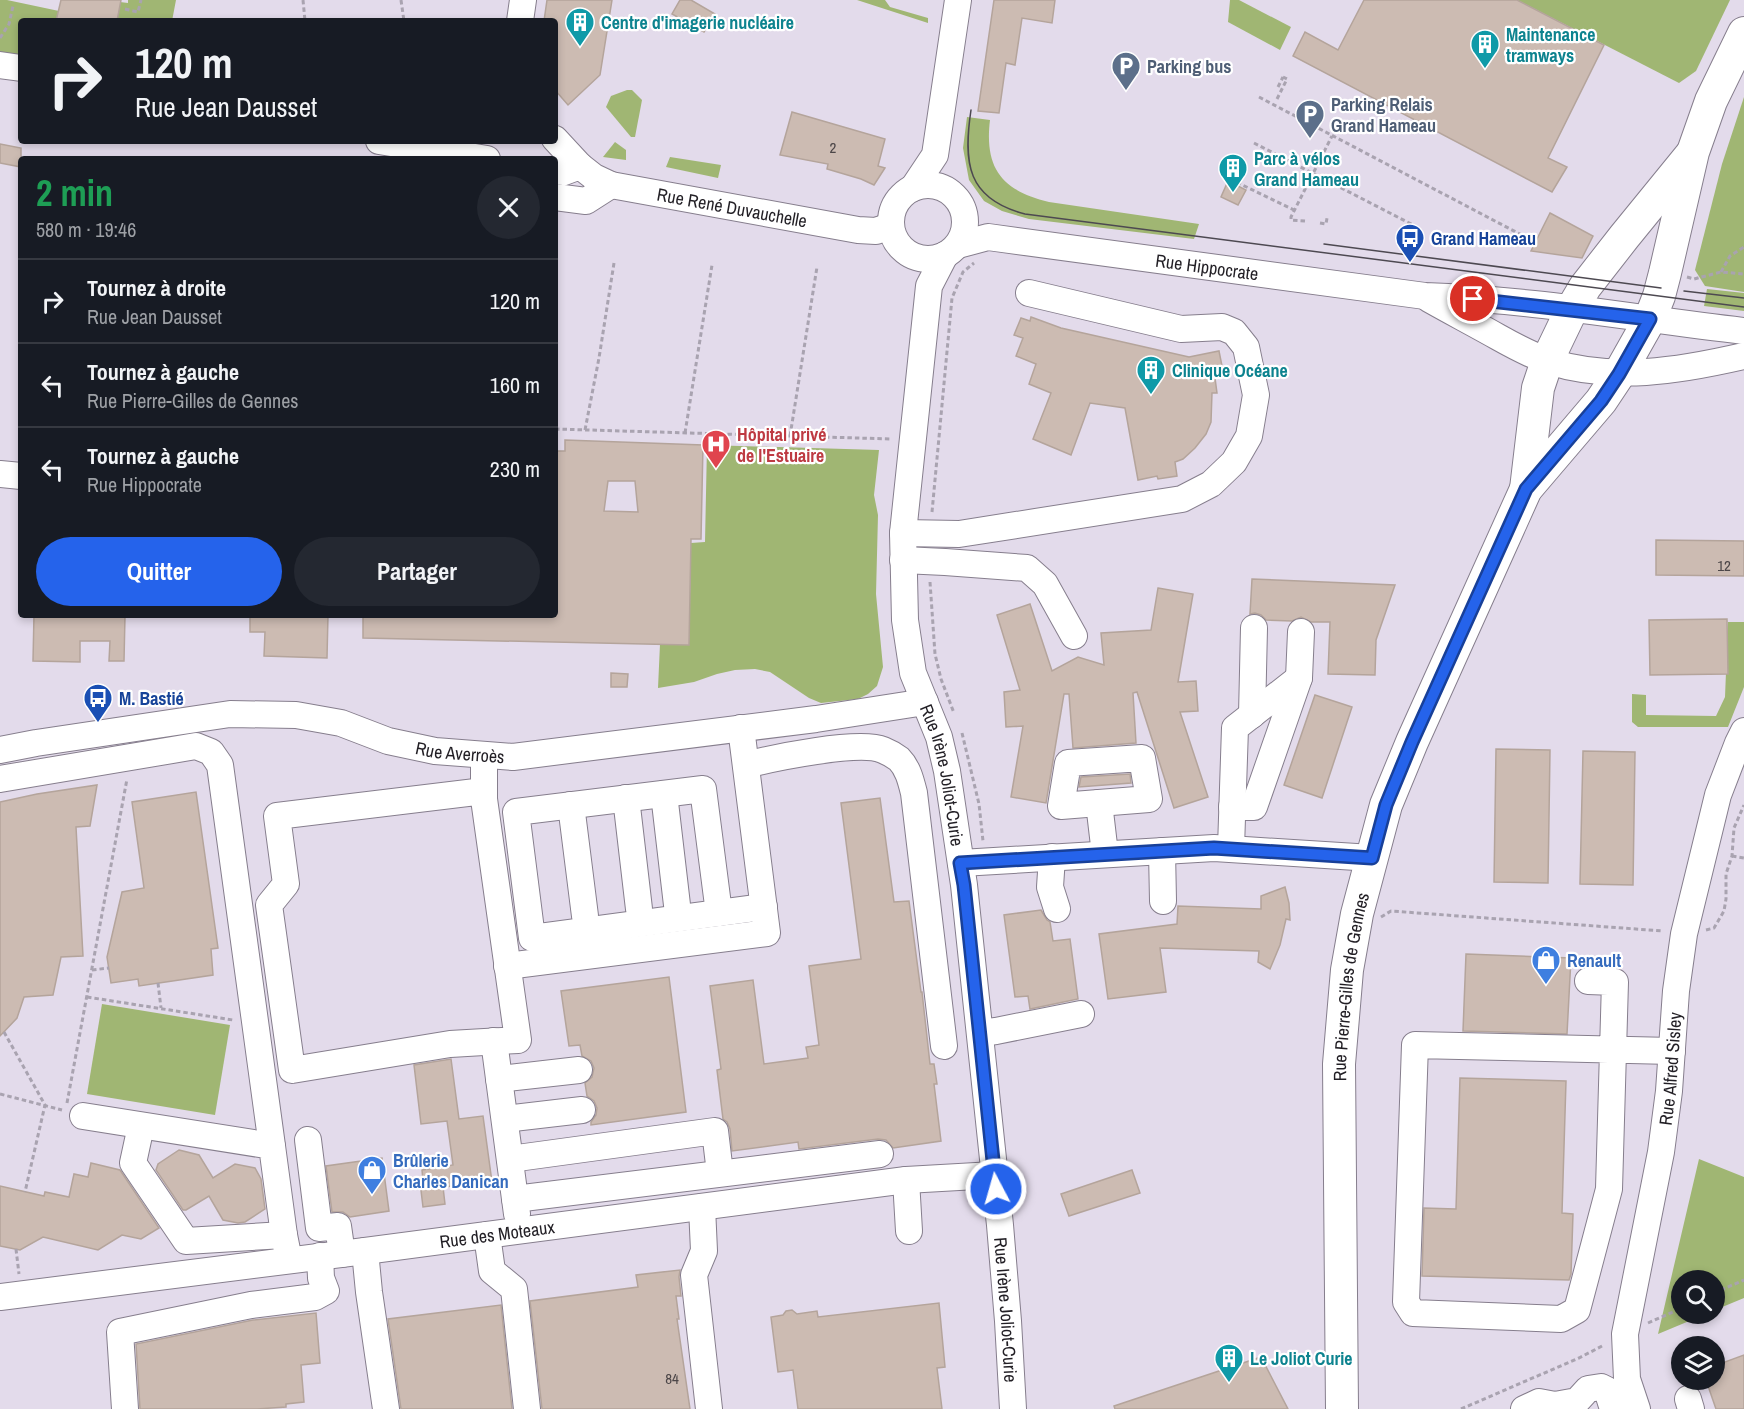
<!DOCTYPE html>
<html lang="fr">
<meta charset="utf-8">
<style>
body{margin:0;font-family:"Archivo Narrow",sans-serif;background:#242831;color:#f1f3f6;height:100vh;display:flex;flex-direction:column;font-size:22px;white-space:nowrap}
*{box-sizing:border-box;margin:0}
p{font-size:20px;color:#9ea1a6}
.icon{flex:none;width:33px;height:33px;fill:none;stroke:currentColor;stroke-width:2;stroke-linecap:round;stroke-linejoin:round}
.map{position:relative;flex:1;overflow:hidden}
.drawer{position:absolute;left:18px;top:156px;width:540px;height:462px;display:flex;flex-direction:column;background:#171b24;border-radius:6px;box-shadow:0 3px 9px #0003}
.drawer>*{flex:none}
.hud{position:absolute;left:18px;top:18px;width:540px;height:126px;border-radius:6px;box-shadow:0 3px 9px #0003;background:#171b24;color:#f1f3f6;overflow:hidden}
.fabs{position:absolute;left:1671px;top:1270px;display:grid;gap:12px}
.fabs a{display:grid;place-items:center;width:54px;height:54px;border-radius:50%;background:#171b24;box-shadow:0 3px 9px #0003;font-size:30px}
.pin{position:absolute;display:grid;place-items:center;width:51px;height:51px;color:#fff;margin:-26px;border:3px solid #fff;border-radius:50%;box-shadow:0 2px 6px #0007}
.me{position:absolute;width:66px;margin:-33px;rotate:354deg;stroke-linejoin:round;filter:drop-shadow(0 0 4px #0008)}
.turn{display:flex;align-items:center;gap:21px;height:126px;padding:0 18px;font-size:27px}
.turn .icon{width:78px;height:78px;stroke-width:2.5}
.turn b{display:block;font-size:42px;line-height:51px}
.round{display:grid;place-items:center;flex:none;width:63px;height:63px;border-radius:32px;background:#242831}
.overview{display:flex;align-items:center;justify-content:space-between;height:102px;padding:0 18px}
h1{font-size:36px;font-weight:700;line-height:45px;color:#1e9e55}
.button{display:flex;gap:12px;margin-top:auto;padding:12px 18px}
.button a{flex:1;height:69px;border-radius:36px;background:#2563eb;color:#fff;font-size:24px;font-weight:700;line-height:69px;text-align:center}
.button a+a{background:#242831;color:#f1f3f6}
ul{padding:0;list-style:none}
li{display:flex;align-items:center;gap:18px;height:84px;padding:0 18px;border-top:2px solid #363941}
li div{flex:1}
li b{display:block;font-size:22px}
li em{font-style:normal}
.map>svg:first-child{display:block}
.green{fill:#a0b673}
.building{fill:#ccbbb2;stroke:#b4a49b;stroke-width:1.5;fill-rule:evenodd}
.lines{fill:none;stroke-linecap:round;stroke-linejoin:round}
.minor-casing{stroke:#867e8d;stroke-width:28}
.major-casing{stroke:#867e8d;stroke-width:34}
.path{stroke:#a9a3b0;stroke-width:3;stroke-dasharray:4.5 3;stroke-linecap:butt}
.minor{stroke:#fff;stroke-width:26}
.major{stroke:#fff;stroke-width:32}
.tram{stroke:#4d4951;stroke-width:1.5}
.route-casing{stroke:#184099;stroke-width:15}
.route{stroke:#2563eb;stroke-width:10}
.labels{text-anchor:middle;dominant-baseline:central;stroke-width:4.5;stroke-linejoin:round;paint-order:stroke}
.number-label{font-size:15px;fill:#4c4648}
.culture-label{font-size:18px;font-weight:bold;fill:#0d838f;stroke:#fff;text-anchor:start}
.service-label{font-size:18px;font-weight:bold;fill:#4e5e75;stroke:#fff;text-anchor:start}
.street-label{font-size:18px;fill:#221f25;stroke:#fff}
.transit-label{font-size:18px;font-weight:bold;fill:#164399;stroke:#fff;text-anchor:start}
.health-label{font-size:18px;font-weight:bold;fill:#be3a42;stroke:#fff;text-anchor:start}
.shop-label{font-size:18px;font-weight:bold;fill:#366cbe;stroke:#fff;text-anchor:start}
</style>
<div class="map">
<svg width="1744" height="1409" viewBox="0 0 1744 1409">
<rect width="100%" height="100%" fill="#e3dbeb"/>
<g class="green">
<polygon points="0,0 7,0 59,11 56,21 21,21 21,62 0,58"/>
<polygon points="128,0 176,0 172,21 117,21 120,2 128,3"/>
<polygon points="857,0 885,0 890,7 928,18 928,23"/>
<polygon points="1230,0 1239,0 1291,27 1280,50 1228,22"/>
<polygon points="1517,0 1730,0 1696,71 1679,83"/>
<polygon points="627,90 632,90 642,100 635,137 631,137 606,107 611,96"/>
<polygon points="1744,97 1744,292 1705,286 1695,270 1722,164"/>
<path d="M967 117 990 120C984 169 1003 191 1049 202L1199 224 1194 239 1029 219 1002 211 984 201 969 180 963 148Z"/>
<polygon points="615,142 626,150 626,160 603,157"/>
<polygon points="670,157 721,165 718,178 666,167"/>
<polygon points="1707,289 1744,293 1744,311 1704,306"/>
<polygon points="707,445 879,450 874,495 878,515 876,594 883,667 877,686 868,694 858,699 821,703 809,698 770,672 755,669 735,670 717,674 694,682 658,688 660,644 689,645 691,543 705,542"/>
<polygon points="1728,622 1744,622 1744,687 1728,727 1638,727 1632,722 1632,694 1646,695 1646,715 1716,716 1725,697"/>
<polygon points="102,1004 230,1025 215,1115 87,1094"/>
<polygon points="1699,1159 1744,1177 1744,1298 1715,1310 1714,1281 1682,1281 1682,1314 1706,1314 1658,1334"/>
</g>
<g class="building">
<polygon points="61,0 121,0 117,21 56,21"/>
<polygon points="547,0 612,0 600,75 568,105 555,90 555,21 544,21"/>
<polygon points="680,0 691,0 715,14 704,32 672,14"/>
<polygon points="994,0 1055,0 1052,23 1022,18 1015,65 1006,63 999,113 978,111"/>
<polygon points="1364,0 1517,0 1604,45 1548,158 1567,167 1552,192 1293,56 1305,32 1338,50"/>
<polygon points="792,112 885,139 878,166 885,168 874,185 861,179 827,169 828,164 780,155"/>
<polygon points="0,144 21,148 21,167 0,163"/>
<polygon points="1228,181 1246,190 1238,205 1221,197"/>
<polygon points="1550,213 1593,236 1582,258 1531,251"/>
<polygon points="1031,317 1061,328 1189,357 1219,351 1224,376 1215,378 1217,393 1212,393 1211,422 1206,434 1195,448 1183,459 1175,462 1177,476 1158,479 1157,476 1138,480 1125,408 1090,403 1071,455 1033,439 1051,393 1029,384 1036,364 1016,356 1023,338 1014,335 1021,318 1030,321"/>
<path d="M565 440 703 445 701 539H691L689 645 363 638V615H555V451H565ZM608 481H635L638 512 604 511Z"/>
<polygon points="1656,540 1744,541 1744,576 1656,575"/>
<polygon points="1252,579 1395,585 1376,640 1375,675 1328,674 1330,622 1311,622 1301,617 1292,621 1266,620 1261,615 1255,613 1250,614"/>
<polygon points="1158,588 1193,594 1178,682 1196,681 1198,711 1180,712 1208,797 1174,808 1137,692 1133,693 1136,743 1073,748 1069,694 1064,694 1046,803 1011,797 1023,726 1006,727 1004,692 1020,690 997,615 1030,604 1052,671 1078,657 1104,665 1101,633 1151,630"/>
<polygon points="34,615 125,616 124,661 109,661 110,641 80,641 80,662 33,661"/>
<polygon points="250,615 328,615 327,658 264,656 265,632 250,632"/>
<polygon points="1727,619 1728,674 1650,675 1649,620"/>
<polygon points="611,673 628,674 627,687 611,687"/>
<polygon points="1315,695 1352,707 1322,798 1284,785"/>
<polygon points="1496,749 1550,750 1548,883 1494,882"/>
<polygon points="1583,751 1635,752 1633,885 1580,884"/>
<polygon points="1130,774 1131,783 1079,787 1081,777"/>
<polygon points="97,785 90,826 76,827 83,956 61,957 53,995 24,997 17,1018 0,1036 0,802 37,794"/>
<polygon points="196,792 218,948 211,949 213,975 139,986 138,979 111,983 107,957 122,892 144,888 132,802"/>
<polygon points="880,798 894,902 909,901 921,992 922,992 930,1064 934,1064 937,1084 934,1084 941,1141 893,1148 886,1140 878,1139 799,1149 798,1142 732,1151 730,1129 727,1122 723,1119 717,1070 721,1069 710,986 753,980 764,1064 808,1058 806,1047 819,1045 809,966 861,959 841,803"/>
<polygon points="1285,887 1289,903 1290,920 1286,919 1280,945 1270,969 1258,962 1259,951 1160,948 1166,992 1108,999 1099,934 1177,924 1178,906 1261,909 1261,896"/>
<polygon points="1041,910 1047,920 1050,922 1053,941 1070,939 1078,999 1030,1009 1028,996 1015,997 1004,915"/>
<polygon points="1466,954 1571,958 1567,1034 1463,1031"/>
<polygon points="669,977 686,1112 591,1125 591,1122 596,1115 597,1108 594,1101 587,1096 585,1083 592,1077 594,1068 591,1061 582,1056 580,1045 569,1046 561,991"/>
<polygon points="451,1059 459,1119 483,1116 492,1182 443,1187 445,1204 423,1207 420,1182 423,1181 422,1170 453,1165 447,1121 421,1124 414,1065"/>
<polygon points="1460,1078 1566,1081 1562,1213 1573,1214 1571,1274 1569,1280 1422,1276 1424,1208 1456,1209"/>
<polygon points="179,1150 199,1155 213,1178 235,1164 255,1168 261,1179 265,1209 245,1222 238,1223 223,1220 209,1196 186,1210 183,1210 156,1170 158,1164"/>
<polygon points="382,1158 389,1211 350,1217 343,1212 332,1212 326,1166"/>
<polygon points="91,1163 120,1170 159,1228 141,1239 122,1235 98,1250 43,1237 20,1250 0,1246 0,1186 44,1196 45,1192 69,1197 74,1174 88,1177"/>
<polygon points="1132,1170 1140,1193 1069,1216 1061,1194"/>
<polygon points="680,1270 679,1277 681,1296 676,1296 679,1319 677,1319 690,1409 542,1409 530,1301 638,1287 636,1275"/>
<polygon points="939,1303 945,1367 937,1368 942,1409 798,1409 793,1370 778,1372 771,1317 783,1315 786,1311 792,1310 797,1314 817,1311 818,1317"/>
<polygon points="501,1305 512,1409 401,1409 388,1319"/>
<polygon points="316,1313 320,1363 301,1365 304,1402 286,1404 286,1407 257,1409 140,1409 136,1344 253,1320"/>
<polygon points="1744,1355 1744,1409 1716,1409 1706,1380 1714,1380 1714,1366"/>
<polygon points="1261,1357 1288,1409 1115,1409 1114,1406"/>
</g>
<g class="lines">
<g class="minor-casing">
<g id="minor">
<polyline points="520,21 523,0"/>
<polyline points="0,65 21,68"/>
<polyline points="555,139 580,166"/>
<polyline points="379,141 487,159"/>
<path id="s1" d="M555 170 564 172 580 166 594 177 611 185 858 230 876 231 890 226"/>
<circle cx="928" cy="222" r="37"/>
<polyline points="913,188 935,155 958,0"/>
<polyline points="555,197 586,201 611,185"/>
<path id="s2" d="M958 245 988 237 1425 296C1531 299 1638 319 1744 331"/>
<path id="s3" d="M945 255 929 286 903 533 905 620 913 673 939 737 947 771 964 885 1000 1225 1008 1321 1013 1409"/>
<path d="M1429 299C1452 312 1475 324 1498 337 1514 346 1531 355 1548 361 1613 382 1679 371 1744 356"/>
<polyline points="0,474 21,476"/>
<polyline points="903,533 959,534 1182,499 1211,484 1234,462 1249,436 1256,395 1246,347 1234,332 1222,327 1181,329 1029,293"/>
<polyline points="903,560 945,562 1027,568 1045,584 1074,636"/>
<polyline points="1252,715 1254,628"/>
<path id="s4" d="M0 750 36 743 230 714 296 715 341 723 388 741 435 751 513 757 816 719 925 702"/>
<polygon points="1142,758 1149,799 1061,806 1068,763"/>
<path d="M746 765C773 758 859 740 883 750 888 752 895 756 899 759 908 768 911 781 914 793L944 1046"/>
<polyline points="0,779 196,746 211,752 220,765 272,1146"/>
<polyline points="484,791 277,816 286,884 269,905 292,1070 450,1044 518,1040 484,799 484,756"/>
<polyline points="664,794 677,905"/>
<polyline points="626,798 639,909"/>
<polyline points="1099,803 1105,854"/>
<polyline points="571,805 585,916"/>
<polyline points="1232,807 1254,807 1299,678 1301,632"/>
<polyline points="1231,848 1235,728 1299,678"/>
<polyline points="1162,851 1163,901"/>
<polyline points="1052,857 1050,887 1057,909"/>
<polyline points="961,863 1214,848 1372,858"/>
<polyline points="719,913 703,789 516,812 532,938 764,907"/>
<polyline points="507,966 767,933 741,728"/>
<polyline points="1588,981 1615,982 1609,1189 1577,1310 1561,1319 1413,1313 1406,1302 1415,1045 1672,1051"/>
<polyline points="980,1033 996,1031 1081,1014"/>
<polyline points="494,1041 517,1214"/>
<polyline points="499,1079 579,1070"/>
<polyline points="83,1116 272,1146 284,1235 289,1260"/>
<polyline points="505,1119 582,1110"/>
<polyline points="141,1126 133,1163 186,1241 284,1235"/>
<polyline points="308,1140 319,1228 338,1226 342,1254"/>
<polyline points="510,1159 715,1131 720,1173"/>
<polyline points="906,1180 909,1231"/>
<polyline points="515,1199 880,1154"/>
<polyline points="702,1207 704,1251 694,1275 709,1409"/>
<polyline points="487,1235 492,1271 514,1289 527,1409"/>
<polyline points="365,1251 369,1292 386,1409"/>
<path id="s5" d="M0 1297 365 1251 906 1180 994 1175"/>
<polyline points="1688,1399 1691,1409"/>
<polyline points="125,1409 120,1332 251,1305 315,1297 326,1291 321,1278 320,1256"/>
<polyline points="1524,1409 1539,1402 1555,1405 1577,1401 1588,1389 1601,1387 1607,1390 1613,1409"/>
<path id="s6" d="M1637 1409 1627 1379 1625 1334 1661 1152 1669 1091 1676 991 1684 934 1718 795 1738 743 1744 731"/>
</g>
</g>
<g class="major-casing">
<g id="major">
<polyline points="1526,489 1538,388 1547,361 1572,309 1585,287 1624,237 1690,156"/>
<path id="s7" d="M1342 1409 1339 1064 1347 970 1357 914 1386 805 1412 742 1526 489 1601 401 1619 374 1650 319 1659 296 1665 273 1693 152 1711 101 1744 33"/>
</g>
</g>
<g class="path">
<polyline points="303,0 305,21"/>
<polyline points="401,0 404,21"/>
<polyline points="125,9 138,12 141,0"/>
<polyline points="0,38 9,24 13,6"/>
<polyline points="1278,87 1283,77"/>
<polyline points="1259,97 1533,241"/>
<polyline points="1277,99 1287,79 1283,77"/>
<polyline points="1254,143 1417,227"/>
<polyline points="1230,179 1294,210"/>
<polyline points="1305,221 1291,220 1291,217 1332,136"/>
<polyline points="1320,223 1326,224 1327,218"/>
<polyline points="1721,272 1730,256 1744,247"/>
<polyline points="1687,277 1694,279 1721,272 1744,274"/>
<polyline points="555,429 891,439"/>
<polyline points="585,430 599,358 614,263"/>
<polyline points="685,433 712,265"/>
<polyline points="790,436 817,267"/>
<polyline points="932,512 952,298 963,272 974,263"/>
<polyline points="930,582 935,654 941,679 954,713"/>
<polyline points="962,733 979,804 983,841"/>
<polyline points="1732,856 1744,858"/>
<polyline points="1381,917 1391,911 1663,931"/>
<polyline points="1706,930 1714,928 1724,911 1726,899 1726,874 1732,856 1734,828 1744,805"/>
<polyline points="92,970 109,968"/>
<polyline points="158,983 161,1008"/>
<polyline points="87,997 233,1020"/>
<polyline points="4,1032 45,1105 25,1192"/>
<polyline points="0,1094 62,1110"/>
<polyline points="67,1103 127,779"/>
<polyline points="16,1249 19,1274"/>
<polyline points="1714,1293 1744,1280"/>
<polyline points="1648,1323 1682,1308"/>
<polyline points="1461,1409 1579,1358 1604,1345"/>
</g>
<use href="#minor" class="minor"/>
<use href="#major" class="major"/>
<g class="tram">
<path d="M971 110C963 163 967 199 1025 214L1744 307"/>
<polyline points="1324,244 1661,288"/>
<polyline points="1684,291 1744,298"/>
</g>
</g>
<g class="lines">
<g class="route-casing">
<polyline id="route" points="996,1189 964,885 960,863 1214,848 1372,858 1386,805 1412,742 1526,489 1601,401 1619,374 1650,319 1473,299"/>
</g>
<use href="#route" class="route"/>
</g>
<defs>
<g id="building-pin" transform="scale(1.5)"><path d="M0 17L-7.5 6A9.5 9.5 0 1 1 7.5 6Z" fill="#0f9aa8" stroke="#fff"/><path d="M-4-6H4V6H1V3H-1V6H-4ZM-2.5-4.3h1.7v1.8h-1.7ZM.8-4.3h1.7v1.8H.8ZM-2.5-1h1.7V.8h-1.7ZM.8-1h1.7V.8H.8Z" fill="#fff"/></g>
<g id="parking-pin" transform="scale(1.5)"><path d="M0 17L-7.5 6A9.5 9.5 0 1 1 7.5 6Z" fill="#5c6f8a" stroke="#fff"/><path d="M-3.5-5.5H1a3.5 3.5 0 0 1 0 7H-1V5.5H-3.5ZM-1-3.4V-.6H.8a1.4 1.4 0 0 0 0-2.8Z" fill="#fff"/></g>
<g id="bus-pin" transform="scale(1.5)"><path d="M0 17L-7.5 6A9.5 9.5 0 1 1 7.5 6Z" fill="#1a4fb4" stroke="#fff"/><path d="M-5-6H5V4H4V6H2V4H-2V6H-4V4H-5ZM-3.5-4V0h7V-4ZM-3.5 1.2v1.5H-2V1.2ZM2 1.2v1.5H3.5V1.2Z" fill="#fff"/></g>
<g id="hospital-pin" transform="scale(1.5)"><path d="M0 17L-7.5 6A9.5 9.5 0 1 1 7.5 6Z" fill="#e0444e" stroke="#fff"/><path d="M-5-5h3v3.5h4V-5h3V5h-3V1.5h-4V5h-3Z" fill="#fff"/></g>
<g id="shop-pin" transform="scale(1.5)"><path d="M0 17L-7.5 6A9.5 9.5 0 1 1 7.5 6Z" fill="#3f7fe0" stroke="#fff"/><path d="M-5-2.5h2.3a2.7 3.5 0 0 1 5.4 0H5L5.5 6h-11ZM-1.5-2.5h3a1.5 2.3 0 0 0-3 0Z" fill="#fff"/></g>
</defs>
<g fill-rule="evenodd">
<use href="#building-pin" x="580" y="22"/>
<use href="#building-pin" x="1485" y="44"/>
<use href="#parking-pin" x="1126" y="66"/>
<use href="#parking-pin" x="1310" y="114"/>
<use href="#building-pin" x="1233" y="168"/>
<use href="#bus-pin" x="1410" y="238"/>
<use href="#building-pin" x="1151" y="370"/>
<use href="#hospital-pin" x="716" y="444"/>
<use href="#bus-pin" x="98" y="698"/>
<use href="#shop-pin" x="1546" y="960"/>
<use href="#shop-pin" x="372" y="1170"/>
<use href="#building-pin" x="1229" y="1358"/>
</g>
<g class="labels">
<g class="number-label">
<text x="833" y="147">2</text>
<text x="1724" y="565">12</text>
<text x="672" y="1378">84</text>
</g>
<g class="culture-label">
<text x="601" y="22">Centre d'imagerie nucléaire</text>
<text x="1506" y="34">Maintenance<tspan x="1506" dy="21">tramways</tspan></text>
<text x="1254" y="158">Parc à vélos<tspan x="1254" dy="21">Grand Hameau</tspan></text>
<text x="1172" y="370">Clinique Océane</text>
<text x="1250" y="1358">Le Joliot Curie</text>
</g>
<g class="service-label">
<text x="1147" y="66">Parking bus</text>
<text x="1331" y="104">Parking Relais<tspan x="1331" dy="21">Grand Hameau</tspan></text>
</g>
<g class="street-label">
<text stroke="none"><textPath href="#s1" startOffset="186">Rue René Duvauchelle</textPath></text>
<text stroke="none"><textPath href="#s2" startOffset="252">Rue Hippocrate</textPath></text>
<text stroke="none"><textPath href="#s4" startOffset="468">Rue Averroès</textPath></text>
<text stroke="none"><textPath href="#s3" startOffset="531">Rue Irène Joliot-Curie</textPath></text>
<text stroke="none"><textPath href="#s7" startOffset="423">Rue Pierre-Gilles de Gennes</textPath></text>
<text stroke="none"><textPath href="#s6" startOffset="346">Rue Alfred Sisley</textPath></text>
<text stroke="none"><textPath href="#s5" startOffset="501">Rue des Moteaux</textPath></text>
<text stroke="none"><textPath href="#s3" startOffset="1070">Rue Irène Joliot-Curie</textPath></text>
</g>
<g class="transit-label">
<text x="1431" y="238">Grand Hameau</text>
<text x="119" y="698">M. Bastié</text>
</g>
<g class="health-label">
<text x="737" y="434">Hôpital privé<tspan x="737" dy="21">de l'Estuaire</tspan></text>
</g>
<g class="shop-label">
<text x="1567" y="960">Renault</text>
<text x="393" y="1160">Brûlerie<tspan x="393" dy="21">Charles Danican</tspan></text>
</g>
</g>
</svg>
<div class="fabs">
<a><svg class="icon" aria-label="search" viewBox="0 0 24 24"><circle cx="10" cy="10" r="6"/><path d="M15 15l6 6"/></svg></a>
<a><svg class="icon" aria-label="layers" viewBox="0 0 24 24"><path d="M12 4l9 5-9 5-9-5zM3 14l9 5 9-5"/></svg></a>
</div>
<div class="pin" style="left:1473px;top:299px;background:#d93025"><svg class="icon" aria-label="arrive" viewBox="0 0 24 24"><path d="M6 21V4h12l-3 4 3 4H6"/></svg></div>
<svg class="me" style="left:996px;top:1189px" viewBox="-20 -20 40 40"><circle r="17" fill="#2563eb" stroke="#fff" stroke-width="3"/><path d="M0-11L8 9 0 5-8 9z" fill="#fff"/></svg>
<div class="hud">
<div class="turn"><svg class="icon" aria-label="right" viewBox="0 0 24 24"><path d="M7 20v-9h11M14 6l5 5-5 5"/></svg><div><b>120 m</b>Rue Jean Dausset</div></div>
</div>
<section class="drawer">
<div class="overview"><div><h1>2 min</h1><p>580 m · 19:46</p></div><a class="round"><svg class="icon" aria-label="close" viewBox="0 0 24 24"><path d="M6 6l12 12M18 6L6 18"/></svg></a></div>
<ul>
<li><svg class="icon" aria-label="right" viewBox="0 0 24 24"><path d="M7 20v-9h11M14 6l5 5-5 5"/></svg><div><b>Tournez à droite</b><p>Rue Jean Dausset</p></div><em>120 m</em></li>
<li><svg class="icon" aria-label="left" viewBox="0 0 24 24"><path d="M17 20v-9H6M10 6l-5 5 5 5"/></svg><div><b>Tournez à gauche</b><p>Rue Pierre-Gilles de Gennes</p></div><em>160 m</em></li>
<li><svg class="icon" aria-label="left" viewBox="0 0 24 24"><path d="M17 20v-9H6M10 6l-5 5 5 5"/></svg><div><b>Tournez à gauche</b><p>Rue Hippocrate</p></div><em>230 m</em></li>
</ul>
<div class="button"><a>Quitter</a><a>Partager</a></div>
</section>
</div>
